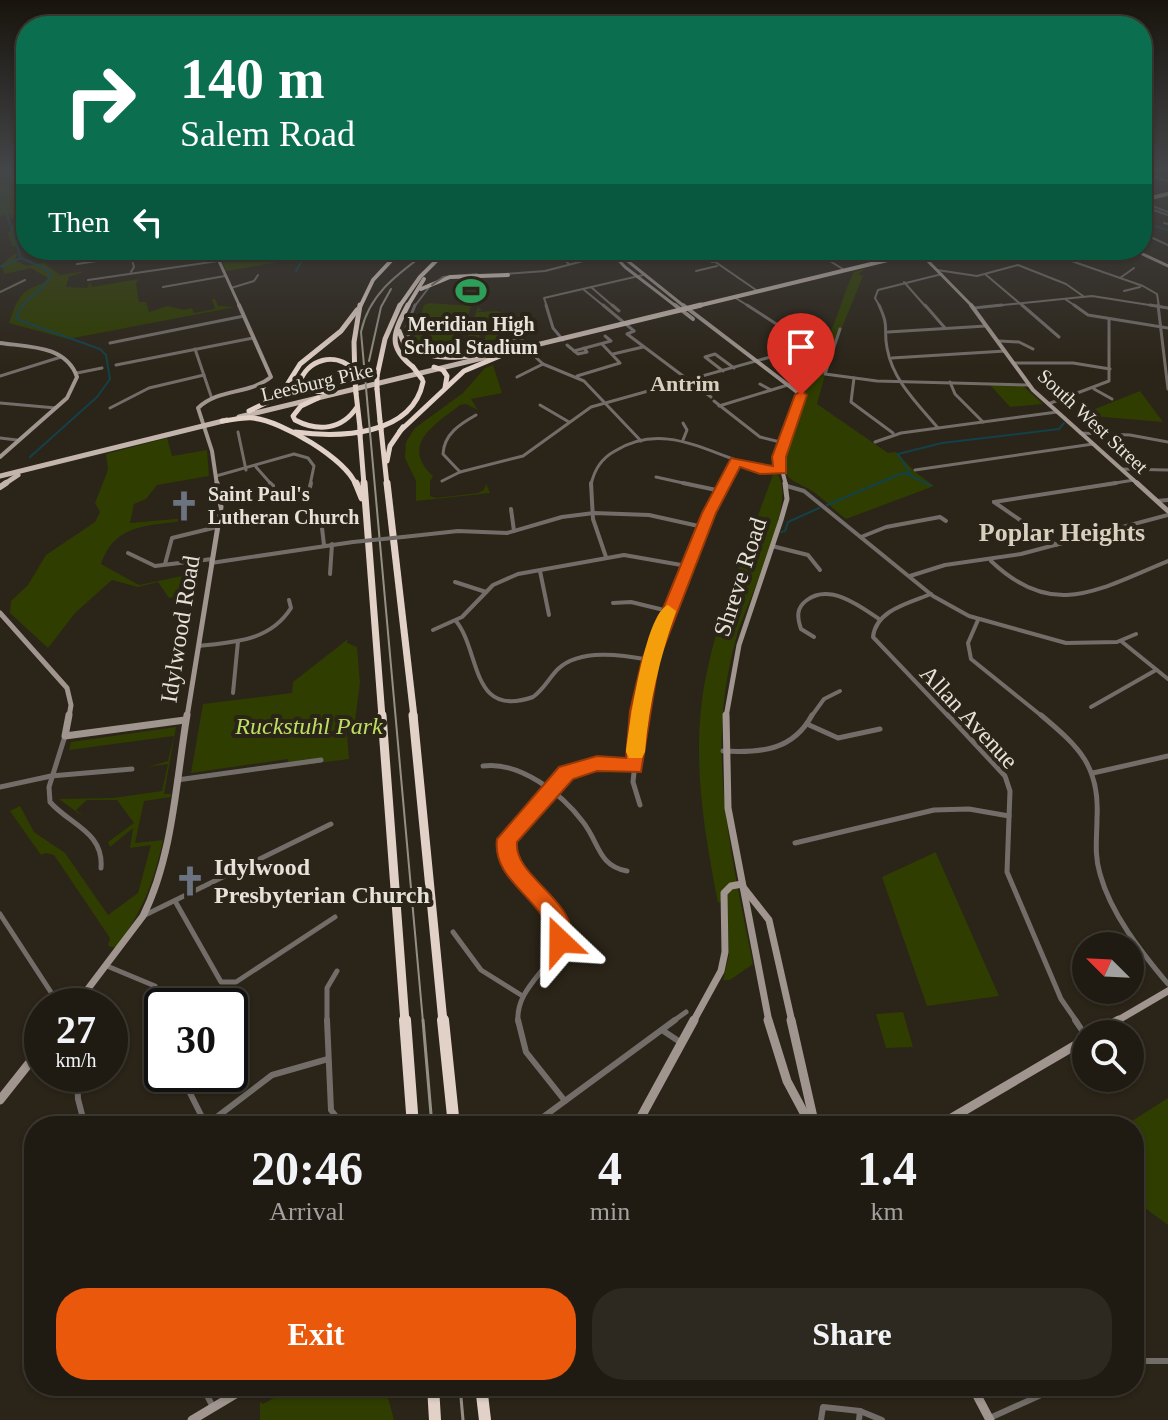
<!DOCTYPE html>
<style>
body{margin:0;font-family:"Times New Roman",serif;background:#2d2820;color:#f1f3f6;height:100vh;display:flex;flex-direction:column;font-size:30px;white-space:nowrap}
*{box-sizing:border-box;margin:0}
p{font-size:26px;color:#a2a19f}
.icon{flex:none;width:44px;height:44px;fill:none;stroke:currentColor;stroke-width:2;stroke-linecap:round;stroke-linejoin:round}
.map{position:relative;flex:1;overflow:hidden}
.panel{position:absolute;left:24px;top:1116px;width:1120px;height:280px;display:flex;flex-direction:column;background:#201b12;border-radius:32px;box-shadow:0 2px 6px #0004,0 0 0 2px #3d3932}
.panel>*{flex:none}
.top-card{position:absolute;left:16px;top:16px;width:1136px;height:244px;border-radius:32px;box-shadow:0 2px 6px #0004,0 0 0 2px #3d3932;background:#0b6e4f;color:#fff;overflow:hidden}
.needle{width:52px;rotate:294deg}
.buttons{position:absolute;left:1072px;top:932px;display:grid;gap:16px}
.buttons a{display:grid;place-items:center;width:72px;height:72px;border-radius:50%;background:#201b12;box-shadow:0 2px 6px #0004,0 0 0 2px #3d3932;font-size:40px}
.speed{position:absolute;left:24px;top:988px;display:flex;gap:16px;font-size:40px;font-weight:700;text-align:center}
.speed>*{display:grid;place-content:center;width:104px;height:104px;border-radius:50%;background:#201b12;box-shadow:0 2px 6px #0004,0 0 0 2px #3d3932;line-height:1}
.speed small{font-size:20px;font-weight:400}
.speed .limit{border:4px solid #111;border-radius:12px;background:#fff;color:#111}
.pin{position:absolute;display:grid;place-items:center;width:68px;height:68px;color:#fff;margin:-82px -34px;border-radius:50% 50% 50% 0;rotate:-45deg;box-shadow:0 0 8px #0007}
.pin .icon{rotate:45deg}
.me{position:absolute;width:88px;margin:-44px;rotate:337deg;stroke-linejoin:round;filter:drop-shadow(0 0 6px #0008)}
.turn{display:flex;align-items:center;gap:28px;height:168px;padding:0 32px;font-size:36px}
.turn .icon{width:104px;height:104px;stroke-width:2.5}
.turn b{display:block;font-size:56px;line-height:68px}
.then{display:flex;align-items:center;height:76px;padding:0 32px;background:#0003;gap:16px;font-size:30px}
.eta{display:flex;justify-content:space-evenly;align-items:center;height:136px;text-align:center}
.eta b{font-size:48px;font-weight:600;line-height:56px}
.button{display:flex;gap:16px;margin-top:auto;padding:16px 32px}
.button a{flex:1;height:92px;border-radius:32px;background:#ea580c;color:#fff;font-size:32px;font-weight:600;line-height:92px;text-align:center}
.button a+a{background:#2d2820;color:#f1f3f6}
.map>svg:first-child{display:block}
.green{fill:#2f3d00}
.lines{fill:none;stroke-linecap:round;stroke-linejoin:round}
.stream{stroke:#13414a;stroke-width:2}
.street-far4{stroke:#736d69;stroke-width:2}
.street-far3{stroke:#736d69;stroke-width:3}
.street-far2{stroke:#736d69;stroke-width:4}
.street-far1{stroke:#736d69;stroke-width:5}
.street{stroke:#736d69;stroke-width:6}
.secondary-far4{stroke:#a0958f;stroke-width:3}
.secondary-far3{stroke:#a0958f;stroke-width:4}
.secondary-far2{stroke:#a0958f;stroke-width:5}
.secondary-far1{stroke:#a0958f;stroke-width:7}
.secondary{stroke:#a0958f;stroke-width:9}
.primary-far2{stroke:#c3b5ac;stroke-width:4}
.primary-far1{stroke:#c3b5ac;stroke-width:5}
.primary{stroke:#c3b5ac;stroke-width:6}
.highway-far4{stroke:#e2d1c7;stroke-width:4}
.highway-far3{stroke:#e2d1c7;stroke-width:5}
.highway-far2{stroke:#e2d1c7;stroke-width:7}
.highway-far1{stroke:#e2d1c7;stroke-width:9}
.highway{stroke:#e2d1c7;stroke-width:12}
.rail-far1{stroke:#959086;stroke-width:2}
.rail{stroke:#959086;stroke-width:3}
.street-bridge-far1{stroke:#736d69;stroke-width:2}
.street-bridge{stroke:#736d69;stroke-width:4}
.highway-bridge{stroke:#e2d1c7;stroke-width:5}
.route{fill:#ea580c;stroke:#983908;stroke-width:2}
.slow{fill:#f59e0b}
.labels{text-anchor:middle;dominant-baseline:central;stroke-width:8;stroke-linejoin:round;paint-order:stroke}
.far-poi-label{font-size:20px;font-weight:bold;fill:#e6e2da;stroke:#2b2418}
.far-street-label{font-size:20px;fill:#e6e2da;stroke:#2b2418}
.far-neighbourhood-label{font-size:22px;font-weight:bold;fill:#d8cfbf;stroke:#2b2418}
.street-label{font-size:24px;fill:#e6e2da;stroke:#2b2418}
.park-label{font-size:24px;font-style:italic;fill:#bddf61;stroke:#2b2418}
.poi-label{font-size:24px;font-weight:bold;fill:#e6e2da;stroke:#2b2418;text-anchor:start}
.neighbourhood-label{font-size:26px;font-weight:bold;fill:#d8cfbf;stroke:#2b2418}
</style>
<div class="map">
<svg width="1168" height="1420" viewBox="0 0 1168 1420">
<rect width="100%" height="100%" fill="#2b2418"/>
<g class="green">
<polygon points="0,170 26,170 26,182 10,184 26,194 26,242 13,247 8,234 17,218 9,217 11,214 0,216"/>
<polygon points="256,250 278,250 279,262 226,271 220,256"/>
<path d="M14 254H18L14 260 27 266 44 263 60 275 86 271 69 277 66 287 87 288 90 282 92 287 139 279 136 283 139 302H146L149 312 168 306 184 310 192 308 194 313 215 309 212 299H215L218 306 235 307 68 339 9 323C13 312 16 300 25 292 32 286 42 286 48 278L31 268 4 274 3 268 0 266Z"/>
<path d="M865 269 858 274 863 276 823 374 825 375 817 404 888 453 896 452 915 472 934 486 846 519C834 510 822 497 809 489 794 481 781 478 782 457L818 352C836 331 841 297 854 272Z"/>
<polygon points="429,303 471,306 466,321 446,327 463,328 459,342 413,341 424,305"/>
<path d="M478 307 482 310 477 312C494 312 502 306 510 323L504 329 505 339 463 342 467 340 470 330 481 331 478 340 484 341 487 331H496L474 326 475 317 471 326 476 328H470Z"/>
<path d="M493 365 502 393 471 399 478 410 466 404 460 405C436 424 399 444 433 476L430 481V496L436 498 478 493 484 490 486 484 490 493 416 501V481L405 458 406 442 415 428 463 393 485 368Z"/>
<polygon points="990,385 1023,386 1043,404 1010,407"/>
<polygon points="1140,391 1163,422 1080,415"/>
<path d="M167 438 172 456 207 450 209 476 157 485 146 499 134 504 130 523 187 518V520C148 527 116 522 101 564L139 585 182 576 177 594H189L169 598 158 582 138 587 112 580 75 613 48 648 10 613 11 601 28 585 46 555 95 522 100 512 95 503 108 470 106 454Z"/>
<path d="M773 474 778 475C797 503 747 601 737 635 704 751 731 851 753 964L730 980H723L729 955 727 899 718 903C703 826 690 749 707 671 721 604 751 538 773 474Z"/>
<polygon points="348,639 347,643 357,647 360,683 355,721 346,722 349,759 288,767 288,759 191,773 203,704 292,693 293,682"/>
<path d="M176 727 164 794H171V797L144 801 135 843 163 840C153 885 143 910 116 948L108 946 110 938 54 855 46 853 41 855 10 811 20 806 34 832 65 853 108 915 138 893 151 845 130 848 133 828 110 847 108 842 134 823 117 800H87L76 810 85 818 59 799 113 798 162 791 168 764 148 767 168 761 174 736 69 750 71 742Z"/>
<polygon points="936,852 936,853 999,996 927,1006 882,877"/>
<polygon points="903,1012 913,1047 886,1048 876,1014"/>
<polygon points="1168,1098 1168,1225 1134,1200 1134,1126 1124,1126"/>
<polygon points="295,1386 385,1386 394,1420 260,1420 260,1402 263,1404"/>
</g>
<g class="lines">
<g class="stream">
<polyline points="0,180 26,171"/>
<path d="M0 193 21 258 46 269 51 275C42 294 21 298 16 319L100 349 106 355 110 379 97 397 30 457"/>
<polyline points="1142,222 1168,230"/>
<polyline points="0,267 21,258"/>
<polyline points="296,271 308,250"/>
<polyline points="907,474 930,485"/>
<polyline points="827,505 900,474 910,473 898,454 942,443 1059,429 1064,423"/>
<polyline points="753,526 759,528"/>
<polyline points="781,532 785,531 788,522 819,508"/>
</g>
<g class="street-far4">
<polyline points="1147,174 1168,181"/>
<polyline points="1142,175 1161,170"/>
<polyline points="1142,180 1151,184"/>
<polyline points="1142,202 1168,212"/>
<polyline points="1142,206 1168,215"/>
<polyline points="1164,223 1168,224"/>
<polyline points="1142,233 1168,245"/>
<polyline points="129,250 134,267 131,272"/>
<polyline points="553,250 569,264"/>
<polyline points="698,250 759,292"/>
<polyline points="812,250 846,271"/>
<polyline points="1040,250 1143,286 1157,294 1159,307"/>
<polyline points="1078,252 1085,250"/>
<polyline points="572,257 598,253 600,250"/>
<polyline points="712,262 780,250"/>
<polyline points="77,264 157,252"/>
<polyline points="937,270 977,276 1018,265 1066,284 1083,296"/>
<polyline points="696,271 717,266"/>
<polyline points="505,274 545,271 614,253"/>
<polyline points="985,274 1024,307"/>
<polyline points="443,277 477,274"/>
<polyline points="1120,278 1134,268"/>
<polyline points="88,280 218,261"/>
<polyline points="904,282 926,307"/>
<polyline points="163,287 225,276"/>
<polyline points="591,287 614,307"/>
<polyline points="231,288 254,281 258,275"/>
<polyline points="583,289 605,307"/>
<polyline points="1124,291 1140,287"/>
<polyline points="0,292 25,280"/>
<polyline points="734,297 750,307"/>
<polyline points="1065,299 1077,307"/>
<polyline points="414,307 430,286"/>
<polyline points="547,307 544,298 643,275"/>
<polyline points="880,307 875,298 878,290 942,274"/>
<polyline points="983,307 1092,296 1162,307"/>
</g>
<g class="street-far3">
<path d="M415 305 406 328 409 338C437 371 485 347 519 339L525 342 521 347"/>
<polyline points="546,305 553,328 563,340"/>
<polyline points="603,305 634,331"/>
<polyline points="612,305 619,311"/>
<path d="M879 305C890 329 883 327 887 348 893 381 917 403 938 428"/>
<polyline points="925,305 945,328"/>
<polyline points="1022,305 1059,337"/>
<polyline points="1074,305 1088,315 1168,328"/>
<polyline points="1150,305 1168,308"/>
<polyline points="1158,305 1168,389"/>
<polyline points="974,308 1002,305"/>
<polyline points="840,329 825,374 877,381 1028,385"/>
<polyline points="634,331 627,334 711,397"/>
<polyline points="888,332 986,326"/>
<polyline points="999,341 1019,342 1033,349"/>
<polyline points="110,343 244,316"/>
<polyline points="567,345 578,354 587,352 584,348"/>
<polyline points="195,349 211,396"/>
<polyline points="527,349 543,364 584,381 641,441"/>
<polyline points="574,351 611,341 605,336"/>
<polyline points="613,354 643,347"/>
<polyline points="892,358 1005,351"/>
<polyline points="1013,363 1073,363 1110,369"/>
<polyline points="116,365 253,338"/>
<polyline points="723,371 705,357 715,354 734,368"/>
<polyline points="77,373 102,368"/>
<polyline points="0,376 61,357"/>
<polyline points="577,376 620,363 602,344"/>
<polyline points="517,377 543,364"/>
<polyline points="854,378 851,402 893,433"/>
<polyline points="950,382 955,394 983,422"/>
<polyline points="760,384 771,390"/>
<polyline points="1094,389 1112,399"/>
<polyline points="714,401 760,437 784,443"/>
<polyline points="0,403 56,408"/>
<polyline points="1048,404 1109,381 1109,319"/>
<polyline points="540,405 569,422"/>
<polyline points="719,406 791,384"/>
<polyline points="110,408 149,388 204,375"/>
<polyline points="683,423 687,430 683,440"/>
<polyline points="238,432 246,470"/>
<polyline points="1080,433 1130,435 1168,442"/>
<polyline points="0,438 17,440"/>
<polyline points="875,442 901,433 1057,412"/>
<polyline points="256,467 272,485"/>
<polyline points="1121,469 1168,470"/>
<polyline points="915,470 1093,444"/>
<path d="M460 472 443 454C444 434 460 424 476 415"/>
<polyline points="216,476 294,454 308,458 314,466 310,485"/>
<polyline points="656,477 692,485"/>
<polyline points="442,481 460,472 523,456 591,407 774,356 796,341 795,336 747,305"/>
<path d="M591 485C594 470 602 458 615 451 673 415 724 468 781 470"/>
<polyline points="724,485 736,461"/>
<polyline points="1103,485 1134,480"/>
</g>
<g class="street-far2">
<polyline points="270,483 273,486"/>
<polyline points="591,483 593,519 606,557"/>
<polyline points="683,483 721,491"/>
<polygon points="273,486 274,498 250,501 249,490"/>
<polyline points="787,486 804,491 933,596 969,616 1066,643 1117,642 1136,634"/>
<polyline points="308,496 311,483"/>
<polyline points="1157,501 1168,500"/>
<polyline points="994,502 1116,483"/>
<polyline points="994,502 1056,545"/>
<polyline points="511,509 514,531"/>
<polyline points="322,528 324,545"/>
<polyline points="403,537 458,531 507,533 562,517 594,513 649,515 703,527"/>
<polyline points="861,537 886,527 940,517 946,521"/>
<polyline points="772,546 808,555 820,570"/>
<polyline points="128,553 155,566 212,559"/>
<path d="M991 561C1054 621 1099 589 1168 561"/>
<polyline points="211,563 353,542"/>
<polyline points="165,564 172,538 217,527"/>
<polyline points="540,571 549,615"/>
<polyline points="330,574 332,544"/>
<polyline points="910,576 945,565 1021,554 1168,515"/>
<polyline points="455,582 486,592"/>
<path d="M931 594C909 603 876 610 873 637L949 717"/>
<polyline points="613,603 631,602 668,611"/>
<polyline points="978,620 968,643 971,659 1043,717"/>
<path d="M456 621C481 652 470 719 533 697 544 689 549 678 558 669 580 648 623 655 650 660"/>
<polyline points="433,630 462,617 493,585 518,574 624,555 687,566"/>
<path d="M814 637 801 629C797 617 796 608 807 600 830 583 860 606 879 619"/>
<polyline points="1121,641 1168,679"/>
<path d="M199 646C235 642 270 641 291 608L289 600"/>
<polyline points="233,693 238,641"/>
<polyline points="1091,707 1156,670"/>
<polyline points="640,717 663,624 688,561 725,483"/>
<polyline points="811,717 824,699 840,691"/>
</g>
<g class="street-far1">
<polyline points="640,715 633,782 640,805"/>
<polyline points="948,715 1005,776 1010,791 1007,872 1061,999 1077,1022"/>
<path d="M1041 715C1079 747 1100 766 1097 818 1097 837 1094 855 1100 874 1111 914 1141 952 1168 984"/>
<polyline points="807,724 838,738 880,729"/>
<path d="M65 736 49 787 50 802C70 825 104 832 101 868"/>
<path d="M723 751C760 753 793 751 812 715"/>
<path d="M483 766C520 761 562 794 583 822 599 842 598 866 627 871"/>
<polyline points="1093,773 1168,756"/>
<polyline points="177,780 321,760"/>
<polyline points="0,787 51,776 132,769"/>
<polyline points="795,843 934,810 969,809 1009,816"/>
<polyline points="175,901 221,982 236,982 335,917"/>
<polyline points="0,914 60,1006"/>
<polyline points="143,916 331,824"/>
<polyline points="453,932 481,970 521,995"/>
<polyline points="107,966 155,986"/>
<polyline points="327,1022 327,988 337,971"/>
<path d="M518 1022C515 984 558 968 559 934 560 897 504 880 507 839L566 772 587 765 634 766"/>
<polyline points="672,1022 686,1012"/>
</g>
<g class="street">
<polyline points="327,1020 331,1110 342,1124"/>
<polyline points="518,1020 526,1052 565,1101"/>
<polyline points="1075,1020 1086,1036"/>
<polyline points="662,1030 680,1042"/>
<polyline points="77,1074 78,1099 85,1126"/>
<polyline points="190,1074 185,1083 206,1125"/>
<polyline points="205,1126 272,1075 328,1059"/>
<polyline points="531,1126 675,1020"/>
<polyline points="1134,1361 1168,1361"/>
<polyline points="202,1386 212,1405"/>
<polyline points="860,1411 882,1420"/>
<polyline points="992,1417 1061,1386"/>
<polyline points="821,1420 823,1407 860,1411 859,1420"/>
</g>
<g class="secondary-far4">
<polyline points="214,250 240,307"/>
<polyline points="609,250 625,267 677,307"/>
<polyline points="614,250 685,307"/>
<polyline points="911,250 923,256 973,307"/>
<polyline points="1134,250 1168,266"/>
</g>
<g class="secondary-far3">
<polyline points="675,305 693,319"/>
<polyline points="683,305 801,395 779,458 786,485"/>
<polyline points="971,305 1033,390 1139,485"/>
<path d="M0 343C28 347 66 345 77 377L67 398 0 457"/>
<path d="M217 485 212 451 198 408C219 388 249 395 271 377L239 305"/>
</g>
<g class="secondary-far2">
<polyline points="1137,483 1168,511"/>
<polyline points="0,613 67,688 71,705 69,717"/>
<polyline points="187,717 221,507 217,483"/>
<polyline points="726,717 739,645 781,520 787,499 785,483"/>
</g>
<g class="secondary-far1">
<polyline points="69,715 65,736 185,720"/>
<polyline points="726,715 728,808 769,1022"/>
<polyline points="743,887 769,920 792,1022"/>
<path d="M75 1006 143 916C173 856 176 781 187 715"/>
<polyline points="693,1022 721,971 725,952 724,893 731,886 742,884"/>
<polyline points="1115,1022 1168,991"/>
</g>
<g class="secondary">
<polyline points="768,1020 787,1081 811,1126"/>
<polyline points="791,1020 815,1126"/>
<polyline points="1095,1034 1119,1020"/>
<polyline points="0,1100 42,1047"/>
<polyline points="636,1126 694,1020"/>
<polyline points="938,1126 1086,1039"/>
<polyline points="972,1386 990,1420"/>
<polyline points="192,1420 249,1386"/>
</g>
<g class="primary-far2">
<polyline points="1142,200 1168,194"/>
<polyline points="693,307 929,250"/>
</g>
<g class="primary-far1">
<polyline points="239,417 701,305"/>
<polyline points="0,476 227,420"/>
<polyline points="3,485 18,475"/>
</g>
<polyline class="primary" points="0,487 6,483"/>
<g class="highway-far4">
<polyline points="421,289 450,277 508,275"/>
<polyline points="360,307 373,280 401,250"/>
<polyline points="399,307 420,277 447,250"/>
<polyline points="407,307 424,279"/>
</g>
<g class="highway-far3">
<path d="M408 305C394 332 386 346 413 367"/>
<path d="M399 331 405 346C436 363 466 357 500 352"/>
<polyline points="434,367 443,370 447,376 445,388"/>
<polyline points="377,376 385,339 400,305"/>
<polyline points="355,382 354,342 360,305"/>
<polyline points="377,389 380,421"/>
<path d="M331 392 308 391 299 384C307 359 335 351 354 370"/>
<polyline points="356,393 360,428"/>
<path d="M318 398 301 406 293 416 295 420C318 432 342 430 357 407"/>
<polyline points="249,411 280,396 300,364 341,331 357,310"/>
<path d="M222 421C232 420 244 417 253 418 282 421 346 459 356 485"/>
<polyline points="381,429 387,485"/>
<polyline points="400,431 464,371 507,353"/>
<path d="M295 432C340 438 412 436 423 382"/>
<polyline points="360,435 364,485"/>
<polyline points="387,461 390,446 403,427"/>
</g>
<g class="highway-far2">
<polyline points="356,483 362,498"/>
<polyline points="364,483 382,717"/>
<polyline points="387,483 414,717"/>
</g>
<g class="highway-far1">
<polyline points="382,715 405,1022"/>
<polyline points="413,715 443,1022"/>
</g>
<g class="highway">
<polyline points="405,1020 413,1126"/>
<polyline points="443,1020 454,1126"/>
<polyline points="433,1386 435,1420"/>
<polyline points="481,1386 485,1420"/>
</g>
<g class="rail-far1">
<polyline points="369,361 381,307 391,289"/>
<path d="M423 1022 361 332C369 293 399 273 430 250"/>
</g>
<g class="rail">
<polyline points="423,1020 432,1126"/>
<polyline points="460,1386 463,1420"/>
</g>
<polyline class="street-bridge-far1" points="432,285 443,277"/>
<polyline class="street-bridge" points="353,542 403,537"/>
<g class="highway-bridge">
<polyline points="413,367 422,379"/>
<polyline points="377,376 377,389"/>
<polyline points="355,382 356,393"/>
<polyline points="380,421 381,429"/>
<polyline points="360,428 360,435"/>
</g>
</g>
<linearGradient id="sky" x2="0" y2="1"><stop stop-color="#18140d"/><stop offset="0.46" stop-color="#444548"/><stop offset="1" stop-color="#444548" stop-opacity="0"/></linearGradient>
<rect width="1168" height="369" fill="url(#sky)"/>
<path class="route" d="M801 391 807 395 786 457V473L760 474 740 467 716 513 659 660 641 772 597 771 573 779 517 842C513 879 587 904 568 948L560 951 552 948C549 940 551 931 547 924 532 894 492 876 497 839L559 767 597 756 626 758 630 711 642 660 702 513 731 458 773 466 772 457 795 395Z"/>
<path class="slow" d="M668 605 676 611C660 658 649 702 645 752L642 758H629L626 752C629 727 645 613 668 605Z"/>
<defs>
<g id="stadium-bare" transform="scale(2.4)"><path d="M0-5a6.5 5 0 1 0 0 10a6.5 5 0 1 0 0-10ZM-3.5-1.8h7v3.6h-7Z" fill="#2e9e5b" stroke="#2b2418" stroke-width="2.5" paint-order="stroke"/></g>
<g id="church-bare" transform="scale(2.4)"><path d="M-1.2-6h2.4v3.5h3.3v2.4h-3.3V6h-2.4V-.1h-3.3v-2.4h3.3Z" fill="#6b7280" stroke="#2b2418" stroke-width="2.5" paint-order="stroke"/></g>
</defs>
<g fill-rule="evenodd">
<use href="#stadium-bare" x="471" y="291"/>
<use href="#church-bare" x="184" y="506"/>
<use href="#church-bare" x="190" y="881"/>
</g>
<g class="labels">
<g class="far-poi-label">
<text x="471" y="324">Meridian High<tspan x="471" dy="23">School Stadium</tspan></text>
<text x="208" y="494" text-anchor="start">Saint Paul's<tspan x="208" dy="23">Lutheran Church</tspan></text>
</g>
<g class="far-street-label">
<text transform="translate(317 382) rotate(-13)">Leesburg Pike</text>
<text transform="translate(1093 421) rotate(43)">South West Street</text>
</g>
<g class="far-neighbourhood-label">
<text x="685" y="383">Antrim</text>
</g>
<g class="street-label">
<text transform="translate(740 577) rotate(-72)">Shreve Road</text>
<text transform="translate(180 629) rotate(-81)">Idylwood Road</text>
<text transform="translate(969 717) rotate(47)">Allan Avenue</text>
</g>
<g class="park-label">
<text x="309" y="726">Ruckstuhl Park</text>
</g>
<g class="poi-label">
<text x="214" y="867">Idylwood<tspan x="214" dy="28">Presbyterian Church</tspan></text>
</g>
<g class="neighbourhood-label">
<text x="1062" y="532">Poplar Heights</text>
</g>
</g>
</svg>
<div class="buttons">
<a><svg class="needle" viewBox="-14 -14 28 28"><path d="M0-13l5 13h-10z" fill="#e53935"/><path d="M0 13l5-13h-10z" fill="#a2a19f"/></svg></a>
<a><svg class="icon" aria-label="search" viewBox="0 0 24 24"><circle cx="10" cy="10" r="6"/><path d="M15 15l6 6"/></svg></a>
</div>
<div class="speed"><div>27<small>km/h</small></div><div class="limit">30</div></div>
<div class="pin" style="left:801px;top:395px;background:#d93025"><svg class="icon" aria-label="arrive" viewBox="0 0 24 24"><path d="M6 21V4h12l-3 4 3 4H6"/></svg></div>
<svg class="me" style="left:560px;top:941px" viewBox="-20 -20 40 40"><path d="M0-17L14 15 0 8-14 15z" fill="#ea580c" stroke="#fff" stroke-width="4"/></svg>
<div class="top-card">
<div class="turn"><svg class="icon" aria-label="right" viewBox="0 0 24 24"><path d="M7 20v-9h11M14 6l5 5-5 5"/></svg><div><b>140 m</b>Salem Road</div></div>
<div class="then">Then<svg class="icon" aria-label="left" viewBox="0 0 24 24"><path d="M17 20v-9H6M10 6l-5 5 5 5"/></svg></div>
</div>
<section class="panel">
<div class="eta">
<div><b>20:46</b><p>Arrival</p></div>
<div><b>4</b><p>min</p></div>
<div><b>1.4</b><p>km</p></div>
</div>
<div class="button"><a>Exit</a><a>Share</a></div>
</section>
</div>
